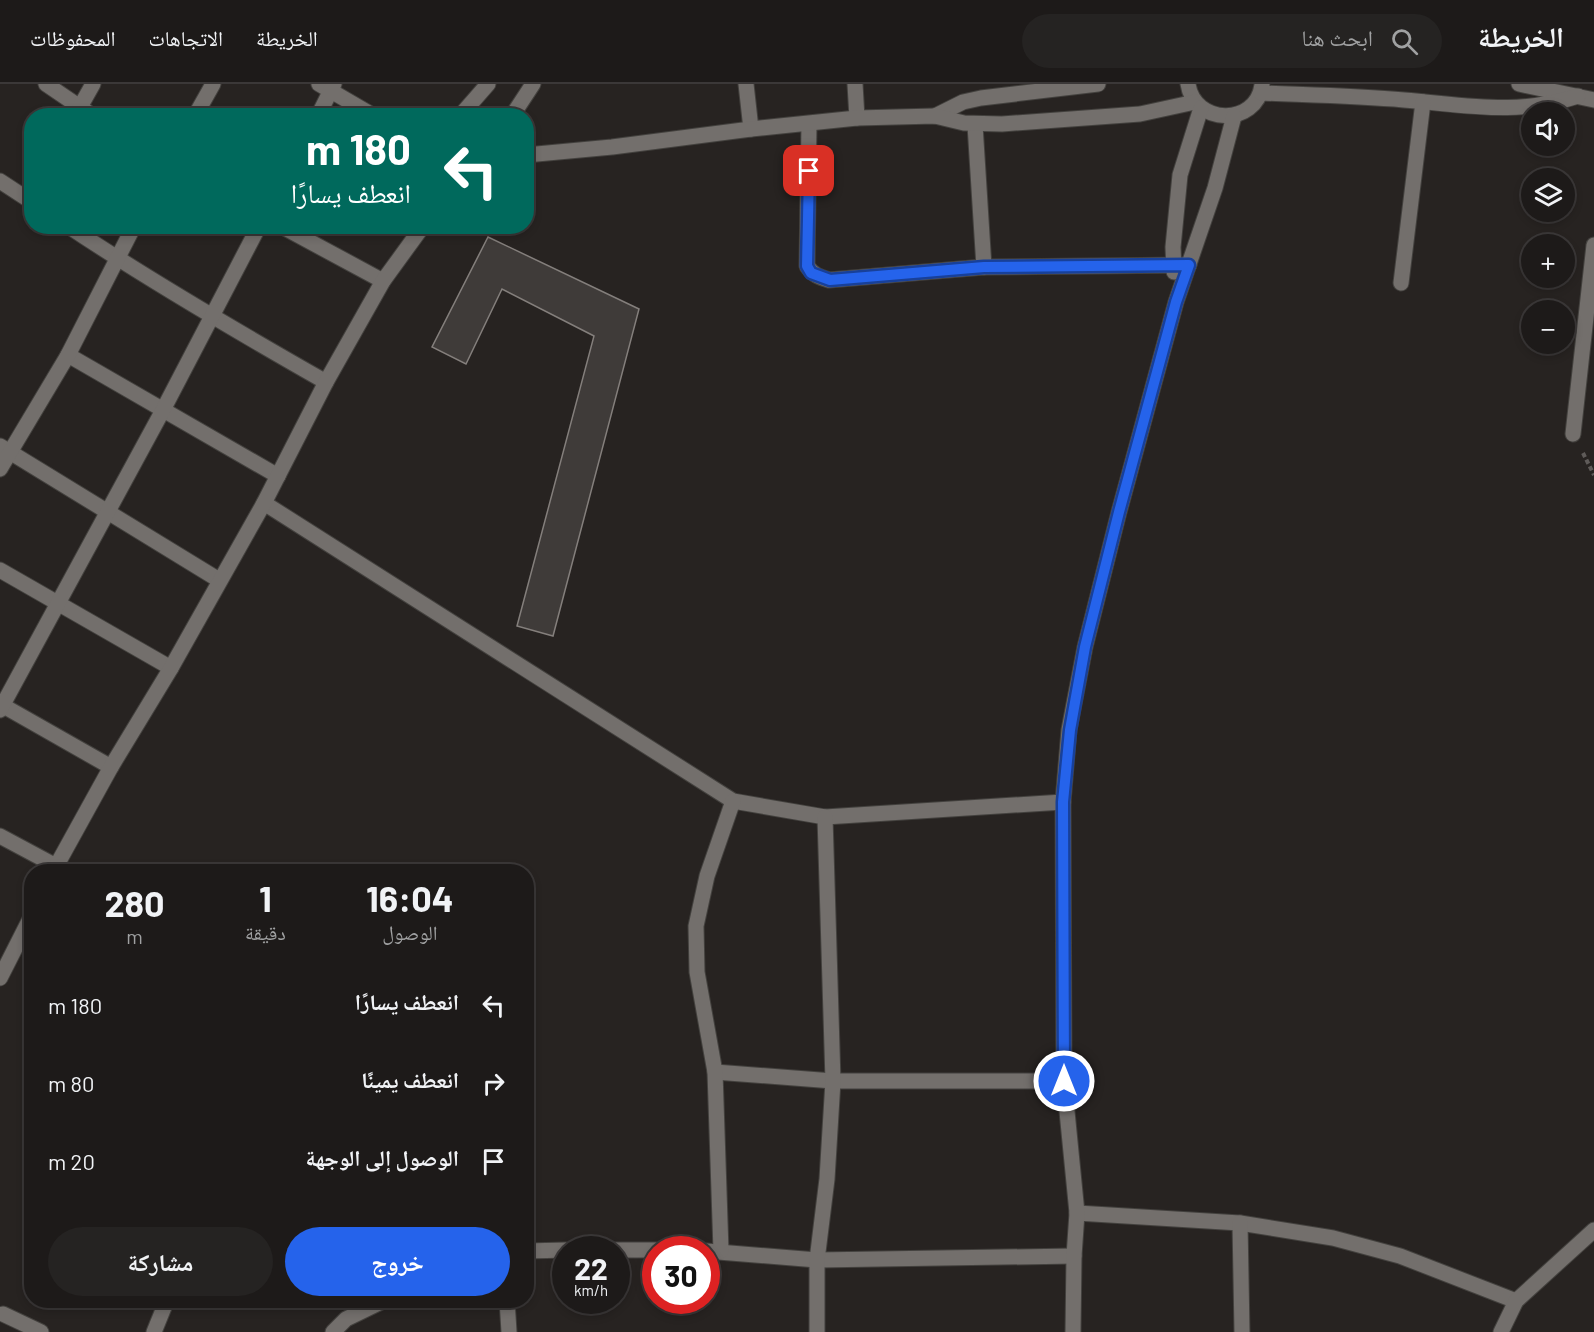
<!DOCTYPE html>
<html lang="ar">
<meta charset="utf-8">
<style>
body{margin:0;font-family:Barlow,"Noto Naskh Arabic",sans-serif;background:#252322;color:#f1f3f6;direction:rtl;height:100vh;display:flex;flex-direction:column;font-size:22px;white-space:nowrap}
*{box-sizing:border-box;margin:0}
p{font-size:20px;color:#a0a1a2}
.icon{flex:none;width:33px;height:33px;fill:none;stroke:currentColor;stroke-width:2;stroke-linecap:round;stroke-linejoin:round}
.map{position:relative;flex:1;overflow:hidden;direction:ltr}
.panel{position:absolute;left:24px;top:780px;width:510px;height:444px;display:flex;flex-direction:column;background:#1d1a19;border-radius:24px;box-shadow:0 3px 9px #0003,0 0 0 2px #3b3838;direction:rtl}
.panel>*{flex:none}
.guide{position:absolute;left:24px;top:24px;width:510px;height:126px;border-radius:24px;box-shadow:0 3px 9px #0003,0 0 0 2px #3b3838;direction:rtl;background:#00695c;color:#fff;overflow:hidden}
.controls{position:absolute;left:1521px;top:18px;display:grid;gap:12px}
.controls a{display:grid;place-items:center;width:54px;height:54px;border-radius:50%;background:#1d1a19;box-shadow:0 3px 9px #0003,0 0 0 2px #3b3838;font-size:30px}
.speed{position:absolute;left:552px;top:1152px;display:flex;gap:12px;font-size:30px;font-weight:700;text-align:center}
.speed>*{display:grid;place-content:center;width:78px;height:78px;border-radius:50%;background:#1d1a19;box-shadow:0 3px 9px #0003,0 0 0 2px #3b3838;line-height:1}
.speed small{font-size:15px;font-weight:400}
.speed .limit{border:9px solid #d22;background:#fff;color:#111}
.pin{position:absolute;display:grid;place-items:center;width:51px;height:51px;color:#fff;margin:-26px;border-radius:12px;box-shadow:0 3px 9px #0006}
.me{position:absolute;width:66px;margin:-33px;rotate:0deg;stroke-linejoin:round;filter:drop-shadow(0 0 4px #0008)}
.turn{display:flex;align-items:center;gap:21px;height:126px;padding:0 24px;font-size:27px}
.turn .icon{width:78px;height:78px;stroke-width:2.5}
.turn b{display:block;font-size:42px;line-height:51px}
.eta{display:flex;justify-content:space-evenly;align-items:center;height:102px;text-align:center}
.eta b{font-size:36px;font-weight:700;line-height:42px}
.action{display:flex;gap:12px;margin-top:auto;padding:12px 24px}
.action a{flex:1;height:69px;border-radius:36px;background:#2563eb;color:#fff;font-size:24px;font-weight:700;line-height:69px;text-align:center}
.action a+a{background:#252322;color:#f1f3f6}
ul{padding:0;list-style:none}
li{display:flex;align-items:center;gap:18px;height:78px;padding:0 24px}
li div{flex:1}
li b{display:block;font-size:22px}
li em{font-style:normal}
header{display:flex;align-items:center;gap:36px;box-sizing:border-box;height:84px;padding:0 30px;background:#1d1a19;border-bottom:2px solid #3b3838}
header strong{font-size:28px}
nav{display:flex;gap:33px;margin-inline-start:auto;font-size:21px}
.search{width:420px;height:54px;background:#252322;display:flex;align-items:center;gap:15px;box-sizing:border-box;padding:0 21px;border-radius:33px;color:#a0a1a2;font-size:22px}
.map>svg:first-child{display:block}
.building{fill:#3f3b39;stroke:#847f7c;stroke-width:1.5}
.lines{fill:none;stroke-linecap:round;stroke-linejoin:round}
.minor-casing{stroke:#43413e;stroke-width:17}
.path{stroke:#5f5b59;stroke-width:4;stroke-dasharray:4.5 3;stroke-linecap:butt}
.minor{stroke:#736f6c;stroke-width:15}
.route-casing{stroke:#184099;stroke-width:15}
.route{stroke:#2563eb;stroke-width:10}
</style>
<header>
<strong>الخريطة</strong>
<div class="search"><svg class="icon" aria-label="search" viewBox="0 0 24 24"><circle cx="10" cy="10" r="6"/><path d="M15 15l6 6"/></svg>ابحث هنا</div>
<nav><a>الخريطة</a><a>الاتجاهات</a><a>المحفوظات</a></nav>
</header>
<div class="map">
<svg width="1594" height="1248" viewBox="0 0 1594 1248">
<rect width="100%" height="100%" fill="#272321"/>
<polygon class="building" points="488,153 639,225 553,552 517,542 594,252 502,205 466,280 432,263"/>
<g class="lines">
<g class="minor-casing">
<g id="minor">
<polyline points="46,0 93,32"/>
<polyline points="319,0 374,32"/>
<polyline points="746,0 751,45"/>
<polyline points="855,0 857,34"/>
<path d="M1188 0C1194 41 1256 43 1262 1"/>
<polyline points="1519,0 1594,16"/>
<path d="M1261 9C1309 11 1357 12 1404 16 1467 21 1517 32 1578 12"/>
<polyline points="80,23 93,0"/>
<polyline points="195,32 213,0"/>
<polyline points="318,32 334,0"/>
<polyline points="460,32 488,0"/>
<polyline points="512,32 533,0"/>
<polyline points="935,32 963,18 981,14 1098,0"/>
<path d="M809 40 807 182C813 191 819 193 829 196L984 183 1189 181"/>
<polyline points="975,41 984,183"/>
<polyline points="526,71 612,63 751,45 857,34 935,32 964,39 1002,40 1140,30 1195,18"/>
<polyline points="0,97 32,118"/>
<path d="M68 142C152 198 238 248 326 298"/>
<polyline points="281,142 383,197"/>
<polyline points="1174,188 1173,163 1180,91 1201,24"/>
<polyline points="1401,199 1423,18"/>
<polyline points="68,271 278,392"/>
<polyline points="1573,350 1594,161"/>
<polyline points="0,362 219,496"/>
<polyline points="0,385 68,271 134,142"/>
<polyline points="264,419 733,717 825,733 1063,718"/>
<polyline points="0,486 171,584"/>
<polyline points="0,620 111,683"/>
<polyline points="0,626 163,326 259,142"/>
<polyline points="0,752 56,782"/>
<polyline points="53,788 111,683 171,584 264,419 326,298 383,197 423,142"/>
<polyline points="0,894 32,831"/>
<polyline points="715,988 833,997 1064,997"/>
<polyline points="1077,1129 1240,1139 1333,1154 1400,1172 1516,1217"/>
<polyline points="1240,1139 1242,1248"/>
<polyline points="591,1166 656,1166"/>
<polyline points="526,1167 566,1166"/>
<polyline points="706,1167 817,1176 1074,1172"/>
<polyline points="721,1167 715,988 697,888 696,842 707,792 733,717"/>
<polyline points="507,1216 509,1248"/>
<polyline points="3,1230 41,1248"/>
<polyline points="154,1248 167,1216"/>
<polyline points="333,1248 346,1235 385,1216"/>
<polyline points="817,1248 817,1176 827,1095 833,997 825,733"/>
<polyline points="1073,1248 1074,1172 1077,1129 1064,997 1063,718 1069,646 1085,563 1119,428 1176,218 1215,104 1234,32"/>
<polyline points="1501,1248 1516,1217 1594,1146"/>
</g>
</g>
<polyline class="path" points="1583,369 1594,391"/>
<use href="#minor" class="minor"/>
</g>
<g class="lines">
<g class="route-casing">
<polyline id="route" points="809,87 807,182 811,189 830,196 984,183 1189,181 1176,218 1119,428 1085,563 1070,646 1063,718 1064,997"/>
</g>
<use href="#route" class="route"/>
</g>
</svg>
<div class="controls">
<a><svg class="icon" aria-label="sound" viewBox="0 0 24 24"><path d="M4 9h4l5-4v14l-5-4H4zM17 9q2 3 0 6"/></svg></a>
<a><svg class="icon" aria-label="layers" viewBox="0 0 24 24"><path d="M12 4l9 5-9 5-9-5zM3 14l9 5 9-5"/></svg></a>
<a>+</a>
<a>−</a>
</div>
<div class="speed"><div>22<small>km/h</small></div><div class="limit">30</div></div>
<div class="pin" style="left:809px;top:87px;background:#d93025"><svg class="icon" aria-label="arrive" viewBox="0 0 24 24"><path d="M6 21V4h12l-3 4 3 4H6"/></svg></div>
<svg class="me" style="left:1064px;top:997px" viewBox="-20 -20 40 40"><circle r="17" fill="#2563eb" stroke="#fff" stroke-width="3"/><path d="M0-11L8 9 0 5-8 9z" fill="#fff"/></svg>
<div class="guide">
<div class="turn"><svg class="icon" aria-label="left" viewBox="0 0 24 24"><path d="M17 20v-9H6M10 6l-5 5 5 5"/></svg><div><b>180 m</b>انعطف يسارًا</div></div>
</div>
<section class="panel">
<div class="eta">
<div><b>16:04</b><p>الوصول</p></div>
<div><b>1</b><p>دقيقة</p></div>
<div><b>280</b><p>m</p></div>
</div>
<ul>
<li><svg class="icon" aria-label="left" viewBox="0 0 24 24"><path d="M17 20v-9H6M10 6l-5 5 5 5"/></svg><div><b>انعطف يسارًا</b></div><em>180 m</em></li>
<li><svg class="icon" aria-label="right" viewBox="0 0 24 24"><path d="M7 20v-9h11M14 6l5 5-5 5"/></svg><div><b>انعطف يمينًا</b></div><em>80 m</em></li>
<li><svg class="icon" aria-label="arrive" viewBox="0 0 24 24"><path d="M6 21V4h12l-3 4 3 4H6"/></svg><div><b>الوصول إلى الوجهة</b></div><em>20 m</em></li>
</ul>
<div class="action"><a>خروج</a><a>مشاركة</a></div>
</section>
</div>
